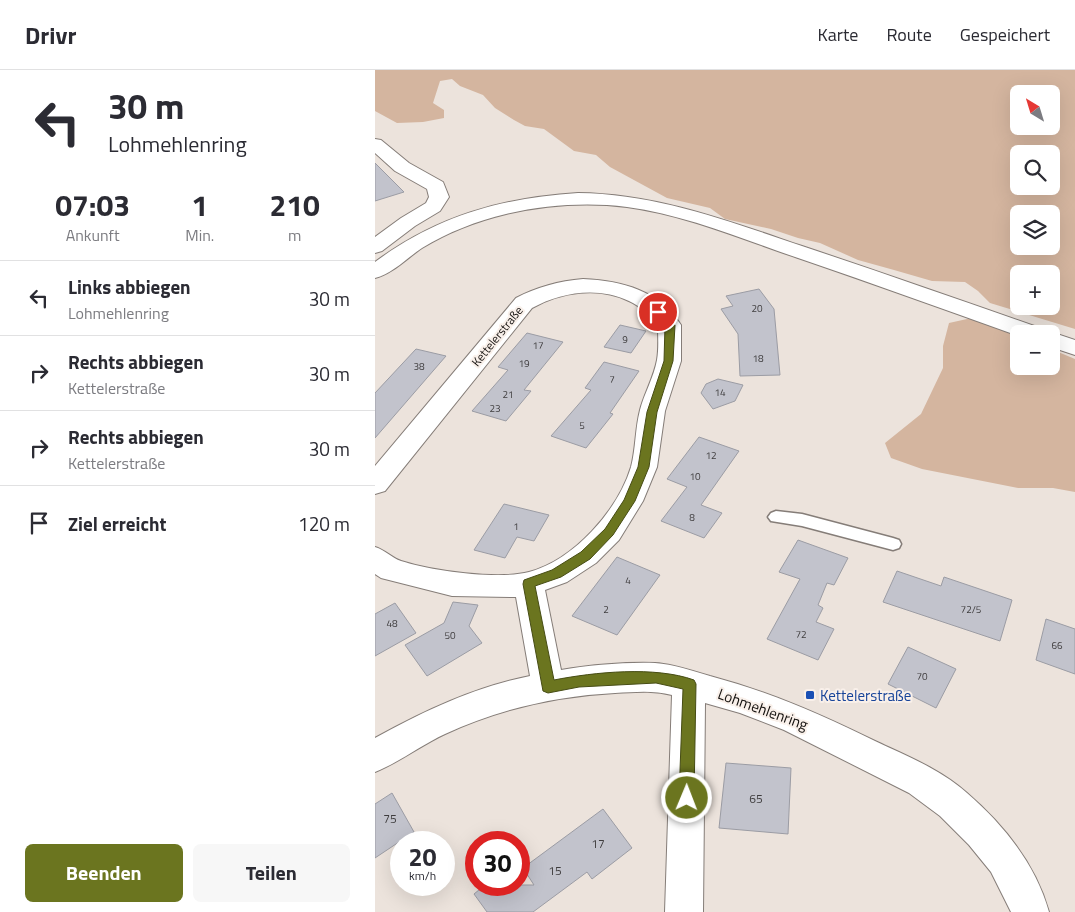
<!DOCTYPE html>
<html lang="de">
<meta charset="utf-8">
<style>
body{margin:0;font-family:"Titillium Web",sans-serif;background:#f7f7f7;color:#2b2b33;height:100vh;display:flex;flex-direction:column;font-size:19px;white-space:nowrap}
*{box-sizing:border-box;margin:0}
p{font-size:16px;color:#7c7c81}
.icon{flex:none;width:28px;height:28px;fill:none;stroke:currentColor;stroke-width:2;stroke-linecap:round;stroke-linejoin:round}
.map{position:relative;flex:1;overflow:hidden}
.details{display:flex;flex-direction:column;background:#fff;width:375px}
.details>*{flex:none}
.banner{background:#fff;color:#2b2b33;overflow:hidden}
.needle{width:32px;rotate:322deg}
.controls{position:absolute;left:635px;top:15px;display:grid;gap:10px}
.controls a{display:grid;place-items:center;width:50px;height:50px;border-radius:8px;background:#fff;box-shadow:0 5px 20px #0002;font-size:25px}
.speed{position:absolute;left:15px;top:761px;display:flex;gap:10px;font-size:25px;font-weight:700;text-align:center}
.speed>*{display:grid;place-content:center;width:65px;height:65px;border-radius:50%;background:#fff;box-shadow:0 5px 20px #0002;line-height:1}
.speed small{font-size:12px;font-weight:400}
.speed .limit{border:8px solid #d22;background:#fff;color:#111}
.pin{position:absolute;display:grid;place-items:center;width:42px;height:42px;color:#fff;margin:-21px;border:2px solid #fff;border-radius:50%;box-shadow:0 1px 5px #0007}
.me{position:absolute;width:55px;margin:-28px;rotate:1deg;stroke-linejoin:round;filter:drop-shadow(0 0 4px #0008)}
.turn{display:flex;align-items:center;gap:18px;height:105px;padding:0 25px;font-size:22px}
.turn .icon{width:65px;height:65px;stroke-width:2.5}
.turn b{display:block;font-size:35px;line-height:42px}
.eta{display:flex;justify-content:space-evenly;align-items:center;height:85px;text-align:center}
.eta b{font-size:30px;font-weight:700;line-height:35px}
.action{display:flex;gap:10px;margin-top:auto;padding:10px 25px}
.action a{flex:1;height:58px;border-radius:8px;background:#6b751f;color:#fff;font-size:20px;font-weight:700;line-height:58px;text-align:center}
.action a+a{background:#f7f7f7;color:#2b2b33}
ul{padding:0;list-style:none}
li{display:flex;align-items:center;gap:15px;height:75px;padding:0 25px;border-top:1px solid #e1e1e2}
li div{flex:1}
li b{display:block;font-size:19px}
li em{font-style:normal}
header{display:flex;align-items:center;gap:30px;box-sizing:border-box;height:70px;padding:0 25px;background:#fff;border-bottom:1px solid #e1e1e2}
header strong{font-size:24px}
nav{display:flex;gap:28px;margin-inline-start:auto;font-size:18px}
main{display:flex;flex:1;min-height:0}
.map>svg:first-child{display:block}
.green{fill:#d4b59f;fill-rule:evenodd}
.building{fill:#c2c3cc;stroke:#9b9ca4}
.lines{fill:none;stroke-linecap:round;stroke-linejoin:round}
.lane-casing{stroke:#857d78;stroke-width:3}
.street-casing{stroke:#857d78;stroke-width:2}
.secondary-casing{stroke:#857d78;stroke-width:2}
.lane{fill:#fff;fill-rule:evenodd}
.street{fill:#fff;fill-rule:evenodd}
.secondary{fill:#fff;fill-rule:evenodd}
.route{fill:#6b751f;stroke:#464c14}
.transit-dot{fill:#1a4fb4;stroke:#f9f0ea;stroke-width:2}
.labels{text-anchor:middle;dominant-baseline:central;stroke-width:4;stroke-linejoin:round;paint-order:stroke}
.number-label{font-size:10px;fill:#3e3c3d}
.street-label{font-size:12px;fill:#120f0d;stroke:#f9f0ea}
.near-number-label{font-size:12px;fill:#3e3c3d}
.near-transit-label{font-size:15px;fill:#164399;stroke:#f9f0ea;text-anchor:start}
.near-street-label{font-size:15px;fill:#120f0d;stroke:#f9f0ea}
</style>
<header>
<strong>Drivr</strong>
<nav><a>Karte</a><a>Route</a><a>Gespeichert</a></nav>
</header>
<main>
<section class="details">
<div class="banner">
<div class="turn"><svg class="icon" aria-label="left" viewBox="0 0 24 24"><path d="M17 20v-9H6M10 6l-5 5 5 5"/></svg><div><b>30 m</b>Lohmehlenring</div></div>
</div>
<div class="eta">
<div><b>07:03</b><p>Ankunft</p></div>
<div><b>1</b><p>Min.</p></div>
<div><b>210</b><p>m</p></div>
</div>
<ul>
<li><svg class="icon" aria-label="left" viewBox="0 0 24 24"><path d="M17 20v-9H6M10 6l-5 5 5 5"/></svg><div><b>Links abbiegen</b><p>Lohmehlenring</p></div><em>30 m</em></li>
<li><svg class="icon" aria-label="right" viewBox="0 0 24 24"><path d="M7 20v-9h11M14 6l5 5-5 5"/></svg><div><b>Rechts abbiegen</b><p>Kettelerstraße</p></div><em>30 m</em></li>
<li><svg class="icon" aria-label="right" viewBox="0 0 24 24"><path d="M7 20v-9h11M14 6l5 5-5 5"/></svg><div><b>Rechts abbiegen</b><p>Kettelerstraße</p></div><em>30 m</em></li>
<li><svg class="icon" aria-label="arrive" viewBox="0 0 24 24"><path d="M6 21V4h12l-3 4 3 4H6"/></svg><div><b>Ziel erreicht</b></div><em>120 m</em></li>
</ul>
<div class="action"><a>Beenden</a><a>Teilen</a></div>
</section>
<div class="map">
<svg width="700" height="842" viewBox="0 0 700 842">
<rect width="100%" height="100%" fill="#ece3dc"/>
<g class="green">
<path d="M0 0H700V259L615 233 603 221 590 212 557 211 519 200 483 190 445 173 423 168 396 159 350 149 335 138 292 128 235 97 221 85 199 81 169 59 150 56 139 50 120 38 108 25 85 16 77 9 65 11 58 33 69 40V48L48 52 22 53 0 41ZM644 24H676V56H644ZM644 84H676V116H644ZM644 144H676V176H644ZM644 204H676V236H644Z"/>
<polygon points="601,247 644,265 644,296 676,296 676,279 700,289 700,422 678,418 643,418 547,399 516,388 510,373 546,344 568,298 568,276 574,253"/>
</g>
<g class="building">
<polygon points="0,93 29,122 0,131"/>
<polygon points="384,219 399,239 405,305 365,306 363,264 346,239 358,236 351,226"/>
<polygon points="245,255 271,261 256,283 229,277"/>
<polygon points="152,263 188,272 149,320 156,321 131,351 97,341 133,300 123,297"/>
<polygon points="41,279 71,286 0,368 0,323"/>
<polygon points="229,292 264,301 235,343 238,344 211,378 176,366 216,320 210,318"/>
<polygon points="343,309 368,315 360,331 338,339 326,323 331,314"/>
<polygon points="324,367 364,381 326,435 347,443 329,468 286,451 312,417 292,409"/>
<polygon points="129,434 174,445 159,471 142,467 130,488 99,480"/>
<polygon points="423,470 473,488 459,515 452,513 443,535 448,538 441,552 459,559 443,590 392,569 425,509 404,502"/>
<polygon points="242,487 285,505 242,565 197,546"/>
<polygon points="522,501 566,516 569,507 637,530 625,571 508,532"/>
<polygon points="78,532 103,535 94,556 107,573 52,606 30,575 69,553"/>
<polygon points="20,533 41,563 0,586 0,544"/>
<polygon points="671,549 700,559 700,604 661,590"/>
<polygon points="533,577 581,599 561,638 513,614"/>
<polygon points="351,693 416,698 413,764 344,758"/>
<polygon points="17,723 39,762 0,788 0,734"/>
<polygon points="228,739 257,778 217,809 212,802 158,842 112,842 99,824 110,815 159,815 148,798"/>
</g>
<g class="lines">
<g class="lane-casing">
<polygon id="lane" points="401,441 427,444 518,468 524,470 526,474 524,478 518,480 427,456 396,451 393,447 396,443"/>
</g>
<g class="street-casing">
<g id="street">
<polygon points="0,69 6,70 34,93 68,112 74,127 65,141 40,156 7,181 0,183 0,167 26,148 51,133 54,127 52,119 20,101 0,83"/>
<path d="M208 209C248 211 283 220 306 255V291L290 341 282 397 268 431 244 470 221 493 192 512 170 520 186 600C213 595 252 592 280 593 298 594 318 601 335 606 395 622 445 644 500 671 532 686 565 699 592 723 629 755 661 795 674 842H636L616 802 594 775 565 746 534 723 409 660 365 643 330 633 328 842H290L297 625C278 620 260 622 240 623 182 626 124 639 70 664 46 675 25 692 0 702V668C49 641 100 617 155 606L141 527 77 526 6 508 0 504V477C10 480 17 488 26 491 57 501 123 510 154 502 199 490 243 440 256 397 261 378 260 359 265 340 269 324 279 307 282 290 284 279 283 267 283 256 275 247 266 236 254 231 223 216 186 222 157 238L10 421 0 424V396L141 228C162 217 184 211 208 209Z"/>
</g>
</g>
<g class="secondary-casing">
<path id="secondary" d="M203 123C282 124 353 151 427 176 508 203 588 231 668 259L671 263 676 262 700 270V285L676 277V264H644V266C571 240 499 214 426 189 369 170 312 145 252 137 212 132 170 135 131 144 102 151 73 162 47 178 32 188 17 204 0 208V192C62 146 126 128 203 123Z"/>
</g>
<use href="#lane" class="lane"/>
<use href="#street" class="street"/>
<use href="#secondary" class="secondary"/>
</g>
<path class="route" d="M283 239 286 240 300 255 298 291 282 342 274 397 260 431 238 465 215 489 186 507 160 516 179 610C220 602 280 596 319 610L321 614 319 728 317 733 312 735 307 733 304 728 308 619 281 613 204 617 173 623 168 621 148 514 149 510 177 500 206 482 230 459 249 430 263 397 272 342 289 291 290 256 278 242Z"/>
<rect class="transit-dot" x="430" y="620" width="10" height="10" rx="2.5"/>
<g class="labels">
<g class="number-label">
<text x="382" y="238">20</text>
<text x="250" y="269">9</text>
<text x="163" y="275">17</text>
<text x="383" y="288">18</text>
<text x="149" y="293">19</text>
<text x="44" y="296">38</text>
<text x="237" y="309">7</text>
<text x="345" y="322">14</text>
<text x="133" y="324">21</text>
<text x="120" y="338">23</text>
<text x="207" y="355">5</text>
<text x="336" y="385">12</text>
<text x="320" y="406">10</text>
<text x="317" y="447">8</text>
<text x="141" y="456">1</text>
<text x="253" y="510">4</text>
<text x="231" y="539">2</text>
<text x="596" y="539">72/5</text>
<text x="17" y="553">48</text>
<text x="426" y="564">72</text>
<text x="75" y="565">50</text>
<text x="682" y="575">66</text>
<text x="547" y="606">70</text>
</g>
<g class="street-label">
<text transform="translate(122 266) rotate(-51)">Kettelerstraße</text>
</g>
<g class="near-number-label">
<text x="381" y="728">65</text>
<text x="15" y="748">75</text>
<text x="223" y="773">17</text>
<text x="180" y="800">15</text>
</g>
<g class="near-transit-label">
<text x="445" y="625">Kettelerstraße</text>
</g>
<g class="near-street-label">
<text transform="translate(388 639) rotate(20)">Lohmehlenring</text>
</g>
</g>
</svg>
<div class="controls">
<a><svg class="needle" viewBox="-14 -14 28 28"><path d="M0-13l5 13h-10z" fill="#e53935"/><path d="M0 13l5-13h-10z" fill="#7c7c81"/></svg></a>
<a><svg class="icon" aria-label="search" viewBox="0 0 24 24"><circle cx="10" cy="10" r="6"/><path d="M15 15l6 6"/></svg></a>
<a><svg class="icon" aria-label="layers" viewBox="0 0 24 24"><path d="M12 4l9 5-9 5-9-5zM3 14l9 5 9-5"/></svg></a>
<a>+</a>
<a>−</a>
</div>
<div class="speed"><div>20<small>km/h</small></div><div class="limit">30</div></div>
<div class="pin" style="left:283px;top:242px;background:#d93025"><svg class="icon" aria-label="arrive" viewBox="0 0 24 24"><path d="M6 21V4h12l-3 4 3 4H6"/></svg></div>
<svg class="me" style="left:312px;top:728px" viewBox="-20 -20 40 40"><circle r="17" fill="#6b751f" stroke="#fff" stroke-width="3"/><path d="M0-11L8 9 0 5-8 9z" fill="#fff"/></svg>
</div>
</main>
